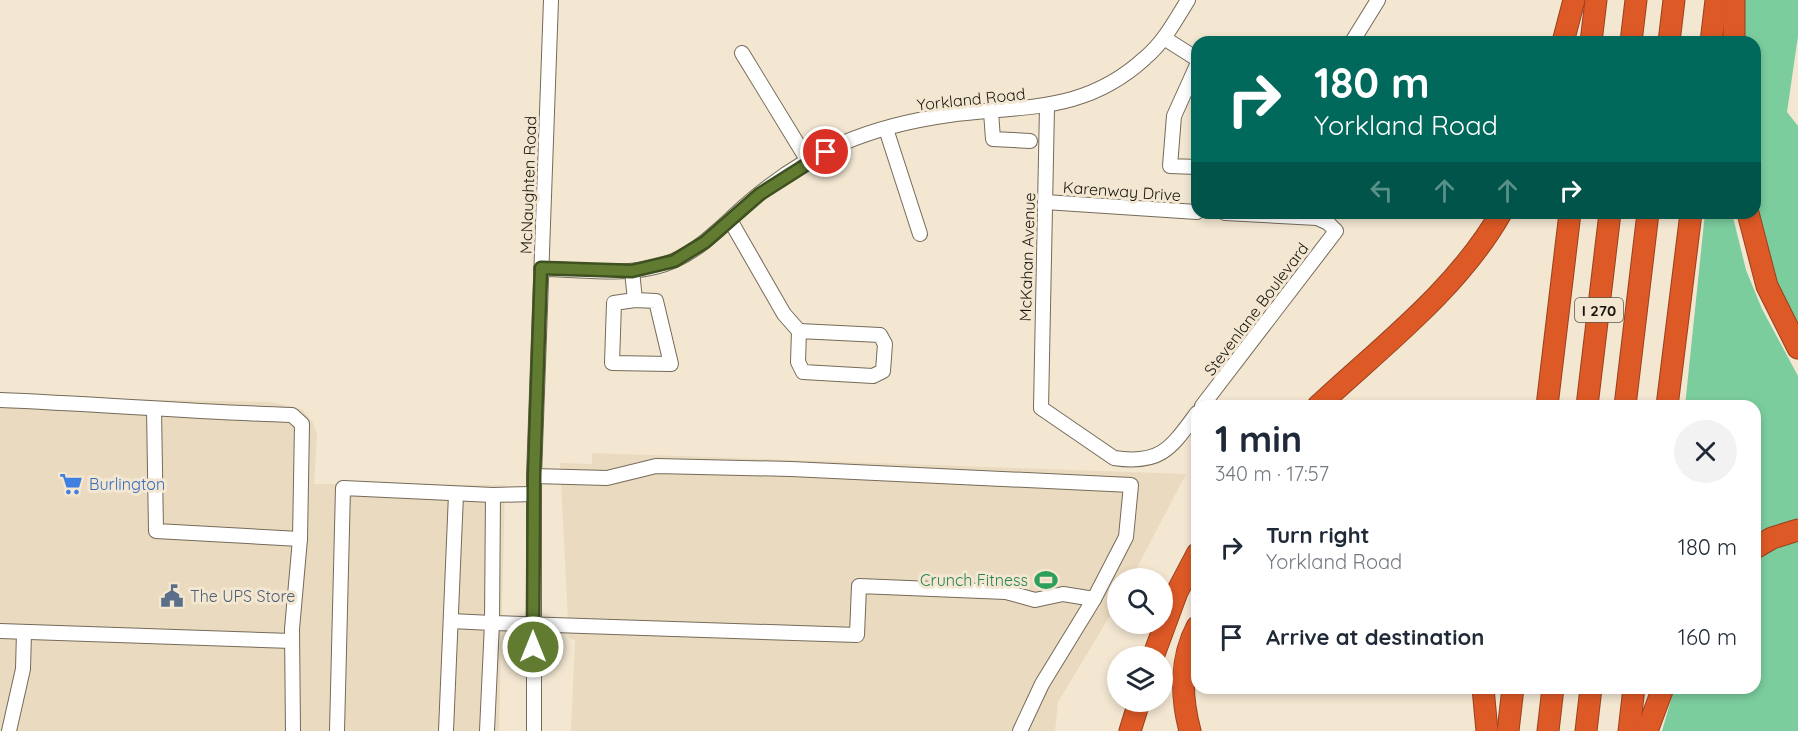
<!DOCTYPE html>
<meta charset="utf-8">
<style>
body{margin:0;font-family:Quicksand,sans-serif;background:#f2f2f3;color:#1f2937;height:100vh;display:flex;flex-direction:column;font-size:22px;white-space:nowrap}
*{box-sizing:border-box;margin:0}
p{font-size:20px;color:#747a83}
.icon{flex:none;width:33px;height:33px;fill:none;stroke:currentColor;stroke-width:2;stroke-linecap:round;stroke-linejoin:round}
.map{position:relative;flex:1;overflow:hidden}
.side{position:absolute;left:1191px;top:400px;width:570px;height:294px;display:flex;flex-direction:column;background:#fff;border-radius:18px;box-shadow:0 3px 9px #0003}
.side>*{flex:none}
.banner{position:absolute;left:1191px;top:36px;width:570px;height:183px;border-radius:18px;box-shadow:0 3px 9px #0003;background:#00695c;color:#fff;overflow:hidden}
.fabs{position:absolute;left:1107px;top:568px;display:grid;gap:12px}
.fabs a{display:grid;place-items:center;width:66px;height:66px;border-radius:50%;background:#fff;box-shadow:0 3px 9px #0003;font-size:30px}
.pin{position:absolute;display:grid;place-items:center;width:51px;height:51px;color:#fff;margin:-26px;border:3px solid #fff;border-radius:50%;box-shadow:0 2px 6px #0007}
.me{position:absolute;width:66px;margin:-33px;rotate:0deg;stroke-linejoin:round;filter:drop-shadow(0 0 4px #0008)}
.turn{display:flex;align-items:center;gap:21px;height:126px;padding:0 24px;font-size:27px}
.turn .icon{width:78px;height:78px;stroke-width:2.5}
.turn b{display:block;font-size:42px;line-height:51px}
.lanes{display:flex;align-items:center;height:57px;padding:0 24px;background:#0003;justify-content:center;gap:30px;direction:ltr}
.lanes .off{opacity:.35}
.round{display:grid;place-items:center;flex:none;width:63px;height:63px;border-radius:32px;background:#f2f2f3}
.overview{display:flex;align-items:center;justify-content:space-between;height:102px;padding:0 24px}
h1{font-size:36px;font-weight:700;line-height:45px}
ul{padding:0;list-style:none}
li{display:flex;align-items:center;gap:18px;height:90px;padding:0 24px}
li div{flex:1}
li b{display:block;font-size:22px}
li em{font-style:normal}
.map>svg:first-child{display:block}
.built{fill:#eadabf}
.green{fill:#7bcd9e}
.lines{fill:none;stroke-linecap:round;stroke-linejoin:round}
.minor-casing{stroke:#756b59;stroke-width:16}
.highway-casing{stroke:#98411e;stroke-width:23}
.minor{stroke:#fff;stroke-width:14}
.highway{stroke:#dd5926;stroke-width:21}
.route-casing{stroke:#3f5120;stroke-width:15}
.route{stroke:#617c31;stroke-width:10}
.labels{text-anchor:middle;dominant-baseline:central;stroke-width:6;stroke-linejoin:round;paint-order:stroke}
.shield{fill:#f3e7d2;stroke:#5a5449;stroke-width:1.5}
.shield-label{font-size:15px;font-weight:bold;fill:#19150e}
.street-label{font-size:16px;fill:#19150e;stroke:#f3e7d2}
.shop-label{font-size:16px;fill:#366cbe;stroke:#f3e7d2;text-anchor:start}
.leisure-label{font-size:16px;fill:#27864d;stroke:#f3e7d2;text-anchor:end}
.service-label{font-size:16px;fill:#4e5e75;stroke:#f3e7d2;text-anchor:start}
</style>
<div class="map">
<svg width="1798" height="731" viewBox="0 0 1798 731">
<rect width="100%" height="100%" fill="#f3e7d2"/>
<g class="built">
<polygon points="0,397 271,402 302,409 313,423 317,434 314,484 505,485 499,731 0,731"/>
<polygon points="592,453 1186,474 1131,579 1118,579 1117,604 1058,702 1055,731 571,731 575,640 569,638 560,463 592,464"/>
</g>
<g class="green">
<polygon points="1743,0 1798,0 1798,36 1787,112 1798,126 1798,345 1776,304 1755,213 1755,42 1740,42"/>
<polygon points="1705,213 1732,213 1746,270 1762,309 1798,376 1798,524 1755,541 1755,406 1685,406"/>
<polygon points="1798,540 1798,731 1662,731 1674,689 1755,688 1755,558 1774,548"/>
</g>
<g class="lines">
<g class="minor-casing">
<g id="minor">
<polyline points="1164,38 1197,59"/>
<polyline points="1352,42 1378,0"/>
<polyline points="742,53 808,161"/>
<polyline points="1197,65 1174,116 1170,166 1197,167"/>
<path d="M1047 107 1041 408 1114 458C1161 465 1171 448 1197 413"/>
<polyline points="991,112 993,139 1030,141"/>
<polyline points="886,129 920,234"/>
<polyline points="1045,202 1197,212"/>
<polyline points="730,220 784,314 799,331"/>
<path d="M541 269C577 269 619 276 655 267 694 258 718 229 747 204 775 180 809 157 843 143 876 129 913 120 949 115 1023 105 1084 114 1145 58 1164 42 1175 21 1188 0"/>
<polyline points="632,271 635,300"/>
<polygon points="635,300 656,301 671,364 612,363 614,303"/>
<polygon points="799,331 880,335 885,344 883,371 873,376 803,372 798,362"/>
<path d="M0 400C98 404 195 412 292 415L302 424 300 539 292 629 293 731"/>
<polyline points="1202,406 1336,231 1328,223 1317,218 1225,213"/>
<polyline points="154,409 156,531 300,539"/>
<polyline points="534,476 607,478 656,466 791,469 1131,485 1126,537 1094,599 1042,684 1020,731"/>
<polyline points="493,495 492,623 857,635 859,586 1006,592 1035,600 1063,594 1094,599"/>
<polyline points="451,621 492,623 487,731"/>
<polyline points="0,631 292,641"/>
<polyline points="9,731 23,669 24,632"/>
<polyline points="337,731 343,488 493,495 533,494"/>
<polyline points="446,731 456,494"/>
<polyline points="534,731 534,476 551,0"/>
</g>
</g>
<g class="highway-casing">
<g id="highway">
<polyline points="1563,42 1574,0"/>
<polyline points="1591,42 1596,0"/>
<polyline points="1631,42 1636,0"/>
<polyline points="1669,42 1674,0"/>
<polyline points="1711,42 1716,0"/>
<polyline points="1734,42 1734,0"/>
<polyline points="1748,213 1767,286 1798,348"/>
<path d="M1318 406C1381 347 1457 290 1501 213"/>
<polyline points="1547,406 1570,213"/>
<polyline points="1587,406 1610,213"/>
<polyline points="1625,406 1648,213"/>
<polyline points="1667,406 1691,213"/>
<polyline points="1755,548 1772,538 1798,530"/>
<polyline points="1153,657 1177,592 1197,554"/>
<polyline points="1483,688 1487,731"/>
<polyline points="1130,731 1139,702"/>
<path d="M1190 731C1181 697 1180 659 1197 627"/>
<polyline points="1508,731 1513,688"/>
<polyline points="1548,731 1553,688"/>
<polyline points="1586,731 1591,688"/>
<polyline points="1629,731 1634,688"/>
<polyline points="1647,731 1663,688"/>
</g>
</g>
<use href="#minor" class="minor"/>
<use href="#highway" class="highway"/>
</g>
<g class="lines">
<g class="route-casing">
<polyline id="route" points="533,647 534,476 541,268 632,271 674,261 705,242 760,194 826,152"/>
</g>
<use href="#route" class="route"/>
</g>
<defs>
<g id="supermarket-bare" transform="scale(1.8)"><path d="M-6-5.5h2.5l.6 2H6L4.5 2H-2.5L-4.4-4H-6ZM-1.5 3.2a1.3 1.3 0 1 0 .1 0ZM3 3.2a1.3 1.3 0 1 0 .1 0Z" fill="#3f7fe0" stroke="#f3e7d2" stroke-width="2.5" paint-order="stroke"/></g>
<g id="stadium-bare" transform="scale(1.8)"><path d="M0-5a6.5 5 0 1 0 0 10a6.5 5 0 1 0 0-10ZM-3.5-1.8h7v3.6h-7Z" fill="#2e9e5b" stroke="#f3e7d2" stroke-width="2.5" paint-order="stroke"/></g>
<g id="civic-bare" transform="scale(1.8)"><path d="M-.6-6.5H3V-4.5H.6V-3L4-1V1h2V6H-6V1h2V-1L-.6-3ZM-1.2 2.5V6h2.4V2.5Z" fill="#5c6f8a" stroke="#f3e7d2" stroke-width="2.5" paint-order="stroke"/></g>
</defs>
<g fill-rule="evenodd">
<use href="#supermarket-bare" x="71" y="484"/>
<use href="#stadium-bare" x="1046" y="580"/>
<use href="#civic-bare" x="172" y="596"/>
</g>
<g class="labels">
<rect class="shield" x="1575" y="298" width="48" height="24" rx="4.5"/>
<g class="shield-label">
<text x="1599" y="310">I 270</text>
</g>
<g class="street-label">
<text transform="translate(971 99) rotate(-6)">Yorkland Road</text>
<text transform="translate(528 185) rotate(-88)">McNaughten Road</text>
<text transform="translate(1122 191) rotate(4)">Karenway Drive</text>
<text transform="translate(1027 257) rotate(-88)">McKahan Avenue</text>
<text transform="translate(1256 309) rotate(-53)">Stevenlane Boulevard</text>
</g>
<g class="shop-label">
<text x="89" y="484">Burlington</text>
</g>
<g class="leisure-label">
<text x="1028" y="580">Crunch Fitness</text>
</g>
<g class="service-label">
<text x="190" y="596">The UPS Store</text>
</g>
</g>
</svg>
<div class="fabs">
<a><svg class="icon" aria-label="search" viewBox="0 0 24 24"><circle cx="10" cy="10" r="6"/><path d="M15 15l6 6"/></svg></a>
<a><svg class="icon" aria-label="layers" viewBox="0 0 24 24"><path d="M12 4l9 5-9 5-9-5zM3 14l9 5 9-5"/></svg></a>
</div>
<div class="pin" style="left:826px;top:152px;background:#d93025"><svg class="icon" aria-label="arrive" viewBox="0 0 24 24"><path d="M6 21V4h12l-3 4 3 4H6"/></svg></div>
<svg class="me" style="left:533px;top:647px" viewBox="-20 -20 40 40"><circle r="17" fill="#617c31" stroke="#fff" stroke-width="3"/><path d="M0-11L8 9 0 5-8 9z" fill="#fff"/></svg>
<div class="banner">
<div class="turn"><svg class="icon" aria-label="right" viewBox="0 0 24 24"><path d="M7 20v-9h11M14 6l5 5-5 5"/></svg><div><b>180 m</b>Yorkland Road</div></div>
<div class="lanes"><svg class="icon off" aria-label="left" viewBox="0 0 24 24"><path d="M17 20v-9H6M10 6l-5 5 5 5"/></svg><svg class="icon off" aria-label="ahead" viewBox="0 0 24 24"><path d="M12 20V5M6 11l6-6 6 6"/></svg><svg class="icon off" aria-label="ahead" viewBox="0 0 24 24"><path d="M12 20V5M6 11l6-6 6 6"/></svg><svg class="icon" aria-label="right" viewBox="0 0 24 24"><path d="M7 20v-9h11M14 6l5 5-5 5"/></svg></div>
</div>
<section class="side">
<div class="overview"><div><h1>1 min</h1><p>340 m · 17:57</p></div><a class="round"><svg class="icon" aria-label="close" viewBox="0 0 24 24"><path d="M6 6l12 12M18 6L6 18"/></svg></a></div>
<ul>
<li><svg class="icon" aria-label="right" viewBox="0 0 24 24"><path d="M7 20v-9h11M14 6l5 5-5 5"/></svg><div><b>Turn right</b><p>Yorkland Road</p></div><em>180 m</em></li>
<li><svg class="icon" aria-label="arrive" viewBox="0 0 24 24"><path d="M6 21V4h12l-3 4 3 4H6"/></svg><div><b>Arrive at destination</b></div><em>160 m</em></li>
</ul>
</section>
</div>
